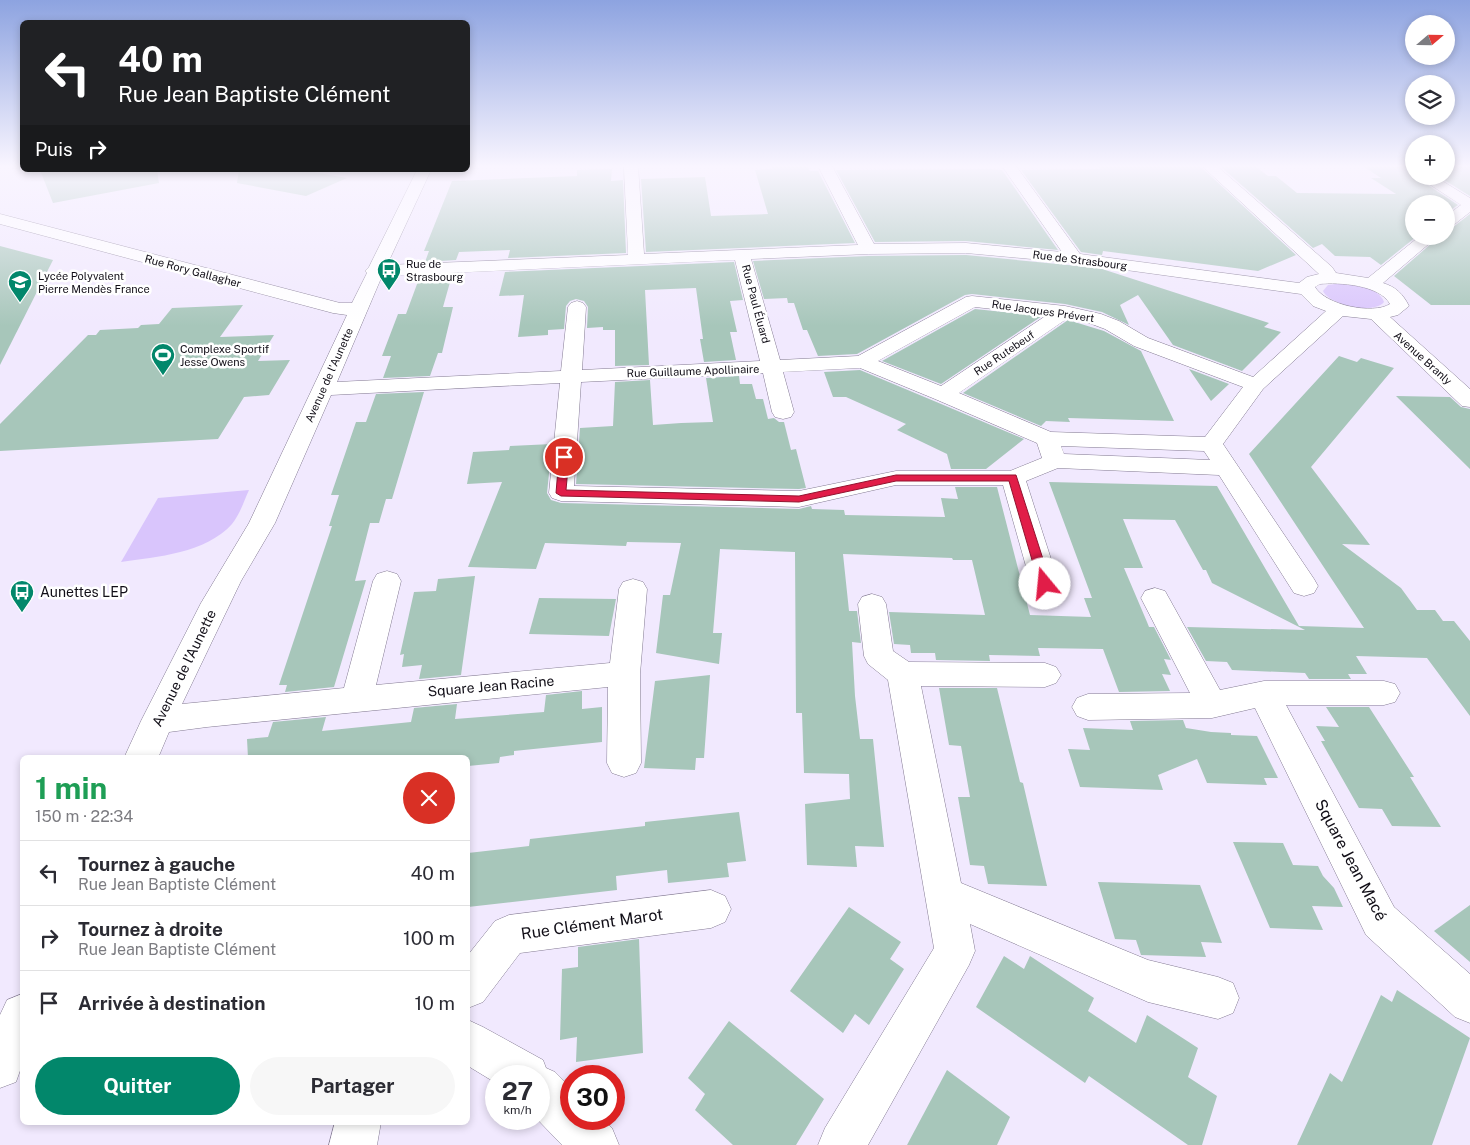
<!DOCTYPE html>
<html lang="fr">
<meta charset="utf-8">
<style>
body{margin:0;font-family:"Public Sans",sans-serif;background:#f7f7f7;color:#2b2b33;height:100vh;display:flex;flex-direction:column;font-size:19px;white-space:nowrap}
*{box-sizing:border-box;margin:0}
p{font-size:16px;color:#7c7c81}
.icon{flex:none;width:28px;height:28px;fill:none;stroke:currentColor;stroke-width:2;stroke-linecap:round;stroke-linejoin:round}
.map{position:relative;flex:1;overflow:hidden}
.drawer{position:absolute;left:20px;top:755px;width:450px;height:370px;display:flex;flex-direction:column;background:#fff;border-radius:8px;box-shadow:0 2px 8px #0003}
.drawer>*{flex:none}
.guide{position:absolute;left:20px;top:20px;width:450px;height:152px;border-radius:8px;box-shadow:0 2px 8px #0003;background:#202124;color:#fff;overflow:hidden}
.needle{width:32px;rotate:70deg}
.tools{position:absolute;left:1405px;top:15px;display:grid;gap:10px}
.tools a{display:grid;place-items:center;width:50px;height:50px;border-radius:50%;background:#fff;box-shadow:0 2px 8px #0003;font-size:25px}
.speed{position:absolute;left:485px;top:1065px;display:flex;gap:10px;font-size:25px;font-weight:700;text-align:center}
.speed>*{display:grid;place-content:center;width:65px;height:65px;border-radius:50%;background:#fff;box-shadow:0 2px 8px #0003;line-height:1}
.speed small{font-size:12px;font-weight:400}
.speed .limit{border:8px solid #d22;background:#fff;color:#111}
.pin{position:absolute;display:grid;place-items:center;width:42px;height:42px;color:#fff;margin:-21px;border:2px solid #fff;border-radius:50%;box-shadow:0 1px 5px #0007}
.me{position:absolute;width:55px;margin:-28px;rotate:343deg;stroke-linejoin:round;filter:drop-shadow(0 0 4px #0008)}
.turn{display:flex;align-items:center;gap:18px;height:105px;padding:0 15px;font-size:22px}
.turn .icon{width:65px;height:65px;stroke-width:2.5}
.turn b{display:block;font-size:35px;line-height:42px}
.then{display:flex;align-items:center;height:48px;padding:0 15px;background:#0003;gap:10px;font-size:19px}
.round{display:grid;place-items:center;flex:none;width:52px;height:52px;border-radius:26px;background:#f7f7f7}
.summary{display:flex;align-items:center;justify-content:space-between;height:85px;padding:0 15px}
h1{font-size:30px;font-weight:700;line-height:38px;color:#1e9e55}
.cta{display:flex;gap:10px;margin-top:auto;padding:10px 15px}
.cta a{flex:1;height:58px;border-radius:30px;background:#02876b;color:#fff;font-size:20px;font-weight:700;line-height:58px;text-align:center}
.cta a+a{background:#f7f7f7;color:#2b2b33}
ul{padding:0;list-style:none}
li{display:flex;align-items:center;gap:15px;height:65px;padding:0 15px;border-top:1px solid #e1e1e2}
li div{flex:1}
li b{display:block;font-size:19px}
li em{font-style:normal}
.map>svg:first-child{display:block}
.green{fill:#d9c5fc}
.building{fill:#a7c6ba}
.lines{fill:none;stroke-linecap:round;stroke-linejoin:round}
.street-casing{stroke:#847b93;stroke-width:1}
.street{fill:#fff;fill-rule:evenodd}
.route{fill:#e11d48;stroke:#92132f}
.labels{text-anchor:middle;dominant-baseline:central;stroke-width:5;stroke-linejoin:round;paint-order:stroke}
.far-street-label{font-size:11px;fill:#110e17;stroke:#fff}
.far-poi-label{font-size:11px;fill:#110e17;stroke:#fff;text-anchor:start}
.poi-label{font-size:14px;fill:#110e17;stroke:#fff;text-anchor:start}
.street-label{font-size:14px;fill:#110e17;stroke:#fff}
.near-street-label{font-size:16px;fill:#110e17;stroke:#fff}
</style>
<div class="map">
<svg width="1470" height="1145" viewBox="0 0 1470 1145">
<rect width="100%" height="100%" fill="#f1e9fe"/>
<g class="green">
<path d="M1335 284C1349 284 1379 286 1384 302 1374 315 1329 305 1323 291L1328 285Z"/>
<path d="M249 490C244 501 240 514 232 524 206 553 157 557 121 562L158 498Z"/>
</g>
<g class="building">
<polygon points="771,166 807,166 810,171 818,171 855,243 646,252 641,179 705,177 711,216 768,214 755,170 772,169"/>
<polygon points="1097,166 1200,166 1296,255 1258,271 1103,251 1102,255 1081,252 1021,170 1101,169"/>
<polygon points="1220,166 1255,166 1268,176 1276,176 1297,193 1396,194 1371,178 1381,178 1363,166 1414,166 1414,176 1458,205 1446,213 1446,204 1414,204 1414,236 1417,236 1381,265 1370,257 1335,256 1322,244 1313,248"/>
<polygon points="1446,166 1470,166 1470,196 1438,176 1446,176"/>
<polygon points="612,169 611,181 623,180 626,253 508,258 510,250 459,252 456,260 425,262 429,251 424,251 452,181 577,176 577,170"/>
<polygon points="991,169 1002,170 1058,250 966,241 875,242 836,170"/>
<polygon points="40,170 157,170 159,183 53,203"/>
<polygon points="239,170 302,170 347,178 306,196 237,183"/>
<polygon points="1470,214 1470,305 1431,305 1394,276 1440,236 1446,236 1446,231 1452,228"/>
<polygon points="0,246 53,260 0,365"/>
<polygon points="966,255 1099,268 1269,323 1264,327 1281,332 1242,371 1173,345 1138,295 1120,305 1129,325 1102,312 1065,304 972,294 965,295 857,354 818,356 807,330 803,330 794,303 788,303 787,298 764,299 753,261 868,256"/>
<polygon points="734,262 743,300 730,301 737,332 730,332 736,360 704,362 700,339 703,339 696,288 645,290 649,365 615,366 615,330 603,330 603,327 587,328 588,307 584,301 576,299 570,301 566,306 564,329 548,330 548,335 518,337 524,295 499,296 505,272"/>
<polygon points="452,275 443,307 453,307 442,353 438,353 430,376 383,378 391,356 382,356 398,314 406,314 420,276"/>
<polygon points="243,305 220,337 274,335 258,361 290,360 269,395 244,397 218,439 0,451 0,424 88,335 96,335 100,330 138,328 141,325 159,324 172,308"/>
<polygon points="975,309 1042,316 941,384 882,361"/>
<polygon points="1068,320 1104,331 1141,351 1174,421 1068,418 1070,422 1046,421 1041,426 963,393"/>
<polygon points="1339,356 1357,362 1361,358 1394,368 1311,467 1370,545 1342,544 1401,588 1417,610 1435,610 1443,621 1454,621 1470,641 1470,716 1427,658 1356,656 1367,674 1348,674 1351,679 1309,679 1305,673 1232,670 1227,662 1206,661 1187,627 1305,630 1212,583 1206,570 1203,570 1175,520 1123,519 1143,568 1124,568 1147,622 1149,627 1154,627 1171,660 1164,659 1171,675 1162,674 1170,691 1119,692 1103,649 1038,648 1040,656 989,655 990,661 936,660 935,653 911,653 910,645 894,644 889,612 985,615 972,560 953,560 952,558 843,554 849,611 857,611 861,643 852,642 855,696 860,739 873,739 884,847 855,846 857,867 807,865 805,804 850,799 849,774 804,773 802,713 796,713 795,552 720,549 713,633 722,633 719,664 656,653 663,595 670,595 681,543 627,542 626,546 545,543 536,569 468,567 502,482 467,484 473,452 509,450 510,446 552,444 547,493 551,500 561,503 799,509 811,506 812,509 844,510 845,515 945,517 941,498 958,499 955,487 997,487 1030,615 1091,617 1084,598 1092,598 1049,482 1217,486 1299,626 1364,628 1249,454"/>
<polygon points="1189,369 1229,384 1211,401"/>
<polygon points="860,370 934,401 1024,439 986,469 951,469 947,454 897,430 906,424 846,397 833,397 824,372"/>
<polygon points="739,376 740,384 752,384 756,399 763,399 768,419 774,418 779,422 784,422 791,450 796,449 806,488 799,489 576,484 580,428 613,426 615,382 650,380 653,425 681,423 713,422 706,378"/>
<polygon points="424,392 392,499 386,499 379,523 370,523 355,581 366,580 334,687 285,692 287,685 279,685 332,526 329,526 339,495 331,495 356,422 366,422 376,394"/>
<polygon points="1396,396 1450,397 1461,407 1470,409 1470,469"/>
<polygon points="475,576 461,675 419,679 422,665 402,667 404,654 400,655 414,592 436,591 438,579"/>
<polygon points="539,598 616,599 609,636 529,634"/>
<polygon points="710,675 704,758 696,758 695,770 644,768 655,681"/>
<polygon points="939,688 997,688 1020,782 1023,783 1047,886 988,884 984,866 970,865 958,797 970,797 961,746 949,745"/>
<polygon points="582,691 582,709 602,707 602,742 514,751 514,755 500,757 499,763 468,766 468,758 248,758 247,739 268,737 273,722 326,717 322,731 411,722 414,708 457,704 455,719 544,712 546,695"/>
<polygon points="1326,707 1369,707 1414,777 1410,777 1441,827 1392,826 1382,809 1359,808 1321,741 1325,741 1316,726 1339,727"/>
<polygon points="1183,720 1186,728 1211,732 1231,733 1231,735 1257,736 1278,778 1264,778 1267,785 1207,783 1197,759 1158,775 1163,790 1080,787 1068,749 1090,750 1083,728 1133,730 1130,721"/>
<polygon points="739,812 746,861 727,863 729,877 668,883 667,870 616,876 617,890 468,907 468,853 529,846 530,839 645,826 645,822"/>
<polygon points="1233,842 1283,843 1293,865 1318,866 1323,876 1334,888 1343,907 1312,906 1323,930 1270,928"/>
<polygon points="1098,882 1200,885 1222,943 1201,942 1206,957 1141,955 1136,940 1115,939"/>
<polygon points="1470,905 1470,962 1434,931"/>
<polygon points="849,907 901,942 890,959 904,969 869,1025 855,1014 843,1033 790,991"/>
<polygon points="639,939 643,1053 576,1062 577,1037 560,1040 562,969 578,967 578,947"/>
<polygon points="1004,956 1024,969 1030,956 1094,998 1088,1011 1136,1043 1147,1015 1198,1048 1188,1077 1217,1096 1202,1145 1188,1145 1089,1076 1085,1083 976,1007"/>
<polygon points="1397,990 1470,1038 1432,1145 1297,1145 1330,1073 1342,1082 1381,995 1392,1002"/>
<polygon points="729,1021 824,1099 796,1145 733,1145 695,1110 705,1094 688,1078"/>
<polygon points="947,1070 1010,1117 997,1145 907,1145"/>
</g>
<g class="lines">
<g class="street-casing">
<g id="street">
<path d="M624 166H638L644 254 858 245 818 166H832L874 244 966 243 1062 252 1002 166H1016L1080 254 1299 283 1307 277 1319 274 1202 166H1217L1332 267 1336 273 1368 278 1420 236H1438L1383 283C1396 287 1403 294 1409 306L1398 315 1390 317 1470 389V407L1462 406 1371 319 1343 316 1263 389 1223 444 1314 579 1318 586 1314 593 1304 596 1294 593 1219 475 1058 468 1026 481 1059 584 1055 591 1045 594 1035 591 1031 584 1003 485H896L799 507 561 501 552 498 549 493 560 383 331 395 275 523 241 581 182 704 344 688 373 581 377 574 387 571 397 574 401 581 376 685 610 663 619 589 623 582 633 579 643 582 647 589 640 674 641 763 636 773 624 777 612 773 607 763 608 687 207 727 169 732 158 758H124L141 721 201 603 249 523 347 315 333 313 0 224V214L340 303H352L367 273 365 271 369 267 417 170H431L387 265 628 255ZM966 253 1075 263 1301 294 1313 306 1326 311 1253 377 1148 338 1119 321 1101 314 1065 306 972 296 966 297 858 356 780 360 751 259 868 254ZM735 260 760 361 582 370 586 307 583 303 577 301 571 303 568 307 561 371 337 382 382 276ZM1320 284C1339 282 1380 285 1390 304 1373 315 1325 305 1315 287ZM975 307 1047 315 941 386 878 361ZM1068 318 1089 323 1105 329 1134 346 1243 387 1205 437 1051 432 959 393ZM860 368 935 399 1037 443 1042 458 1010 471H896L799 491 574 486 581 382 763 373 772 412 775 417 783 419 791 417 794 412 783 372ZM1061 446 1204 451 1210 460 1064 454Z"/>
<polygon points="1417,176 1434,176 1470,198 1470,212 1451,227 1446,229 1446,216 1461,205"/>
<polygon points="1155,588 1165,591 1220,690 1264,681 1384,681 1395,684 1400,693 1395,702 1384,705 1286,705 1394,907 1470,974 1470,1023 1455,1017 1366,935 1255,708 1212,718 1088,720 1077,716 1072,707 1077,698 1088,694 1190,693 1141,598 1145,591"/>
<polygon points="872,594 882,597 886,604 893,651 909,662 1045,663 1056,667 1061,675 1056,683 1045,687 921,686 961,883 1148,960 1218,977 1233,983 1239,998 1233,1013 1218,1019 1148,1002 970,924 975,951 969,965 868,1145 818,1145 825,1128 934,948 888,680 868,664 864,656 858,604 862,597"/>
<polygon points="711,890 725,896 731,909 725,922 711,928 520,953 483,1002 468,1008 468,955 495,921 509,915"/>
<polygon points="22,994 22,1065 16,1082 0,1088 0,1015 7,1000"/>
<polygon points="468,1020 483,1027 543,1060 546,1068 555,1072 571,1088 571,1119 602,1119 612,1128 619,1145 562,1145 537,1119 539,1119 539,1076 496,1076 496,1083 468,1066"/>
<polygon points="335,1122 381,1122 377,1145 329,1145"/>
</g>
</g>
<use href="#street" class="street"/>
</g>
<linearGradient id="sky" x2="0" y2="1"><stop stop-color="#8da3e0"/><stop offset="0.51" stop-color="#f9f5ff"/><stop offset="1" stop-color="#f9f5ff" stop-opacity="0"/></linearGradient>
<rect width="1470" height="326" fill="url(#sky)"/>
<polygon class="route" points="564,454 569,457 566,490 799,496 896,475 1016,475 1051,584 1045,588 1039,584 1009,481 896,481 799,502 561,496 556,493 559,457"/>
<defs>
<g id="bus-pin" transform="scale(1.25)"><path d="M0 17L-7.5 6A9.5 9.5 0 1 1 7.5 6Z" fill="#02876b" stroke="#fff"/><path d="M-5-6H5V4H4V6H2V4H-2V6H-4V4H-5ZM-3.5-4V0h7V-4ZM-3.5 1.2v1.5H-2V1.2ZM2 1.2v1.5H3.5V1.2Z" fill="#fff"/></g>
<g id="school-pin" transform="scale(1.25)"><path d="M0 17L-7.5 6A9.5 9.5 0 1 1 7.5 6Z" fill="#02876b" stroke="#fff"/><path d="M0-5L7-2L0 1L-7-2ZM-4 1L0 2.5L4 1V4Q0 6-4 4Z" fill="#fff"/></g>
<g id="stadium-pin" transform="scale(1.25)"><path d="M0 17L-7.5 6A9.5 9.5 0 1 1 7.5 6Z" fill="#02876b" stroke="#fff"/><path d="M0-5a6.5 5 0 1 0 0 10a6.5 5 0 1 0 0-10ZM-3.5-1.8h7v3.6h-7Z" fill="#fff"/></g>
</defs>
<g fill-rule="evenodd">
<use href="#bus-pin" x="389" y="270"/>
<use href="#school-pin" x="20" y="282"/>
<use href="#stadium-pin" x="163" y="355"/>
<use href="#bus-pin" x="22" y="592"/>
</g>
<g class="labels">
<g class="far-street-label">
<text transform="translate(1080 260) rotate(7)">Rue de Strasbourg</text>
<text transform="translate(193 271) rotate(15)">Rue Rory Gallagher</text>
<text transform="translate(756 304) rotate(75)">Rue Paul Éluard</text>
<text transform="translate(1043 311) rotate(8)">Rue Jacques Prévert</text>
<text transform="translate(1004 353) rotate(-34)">Rue Rutebeuf</text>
<text transform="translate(1423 358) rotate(42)">Avenue Branly</text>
<text transform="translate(693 371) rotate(-2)">Rue Guillaume Apollinaire</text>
<text transform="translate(329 375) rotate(-66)">Avenue de l'Aunette</text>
</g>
<g class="far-poi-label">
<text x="406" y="264">Rue de<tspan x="406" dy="13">Strasbourg</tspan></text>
<text x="38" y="276">Lycée Polyvalent<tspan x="38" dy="13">Pierre Mendès France</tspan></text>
<text x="180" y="349">Complexe Sportif<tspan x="180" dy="13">Jesse Owens</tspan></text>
</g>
<g class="poi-label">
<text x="40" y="592">Aunettes LEP</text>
</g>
<g class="street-label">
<text transform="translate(184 668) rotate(-64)">Avenue de l’Aunette</text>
<text transform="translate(491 686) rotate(-5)">Square Jean Racine</text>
</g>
<g class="near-street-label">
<text transform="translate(1351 860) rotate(62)">Square Jean Macé</text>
<text transform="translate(592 924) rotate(-8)">Rue Clément Marot</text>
</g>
</g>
</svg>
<div class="tools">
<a><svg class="needle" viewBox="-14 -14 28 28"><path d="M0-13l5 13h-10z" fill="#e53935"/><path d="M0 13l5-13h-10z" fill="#7c7c81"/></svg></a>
<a><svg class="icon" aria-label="layers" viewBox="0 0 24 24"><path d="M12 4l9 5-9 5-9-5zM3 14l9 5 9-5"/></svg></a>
<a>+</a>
<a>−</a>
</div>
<div class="speed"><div>27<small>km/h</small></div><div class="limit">30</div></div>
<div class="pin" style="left:564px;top:457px;background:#d93025"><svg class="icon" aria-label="arrive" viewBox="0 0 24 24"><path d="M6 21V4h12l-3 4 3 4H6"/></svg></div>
<svg class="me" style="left:1045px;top:584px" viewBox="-20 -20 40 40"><circle r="19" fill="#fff"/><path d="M0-13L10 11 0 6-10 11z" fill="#e11d48"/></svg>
<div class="guide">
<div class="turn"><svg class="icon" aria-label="left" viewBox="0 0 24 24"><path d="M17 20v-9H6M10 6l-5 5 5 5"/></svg><div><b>40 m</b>Rue Jean Baptiste Clément</div></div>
<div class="then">Puis<svg class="icon" aria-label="right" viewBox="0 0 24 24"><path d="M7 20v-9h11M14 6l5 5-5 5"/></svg></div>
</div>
<section class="drawer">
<div class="summary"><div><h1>1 min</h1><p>150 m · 22:34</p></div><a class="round" style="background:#d93025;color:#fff"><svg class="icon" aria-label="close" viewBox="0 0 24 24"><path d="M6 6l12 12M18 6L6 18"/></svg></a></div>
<ul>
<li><svg class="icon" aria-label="left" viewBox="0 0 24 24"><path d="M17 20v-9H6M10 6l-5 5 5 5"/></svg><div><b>Tournez à gauche</b><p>Rue Jean Baptiste Clément</p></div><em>40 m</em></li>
<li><svg class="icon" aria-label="right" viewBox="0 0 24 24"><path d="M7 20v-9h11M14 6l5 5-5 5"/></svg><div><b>Tournez à droite</b><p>Rue Jean Baptiste Clément</p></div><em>100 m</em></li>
<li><svg class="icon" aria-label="arrive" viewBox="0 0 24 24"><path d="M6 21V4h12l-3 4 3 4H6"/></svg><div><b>Arrivée à destination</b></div><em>10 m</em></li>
</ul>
<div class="cta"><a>Quitter</a><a>Partager</a></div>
</section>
</div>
